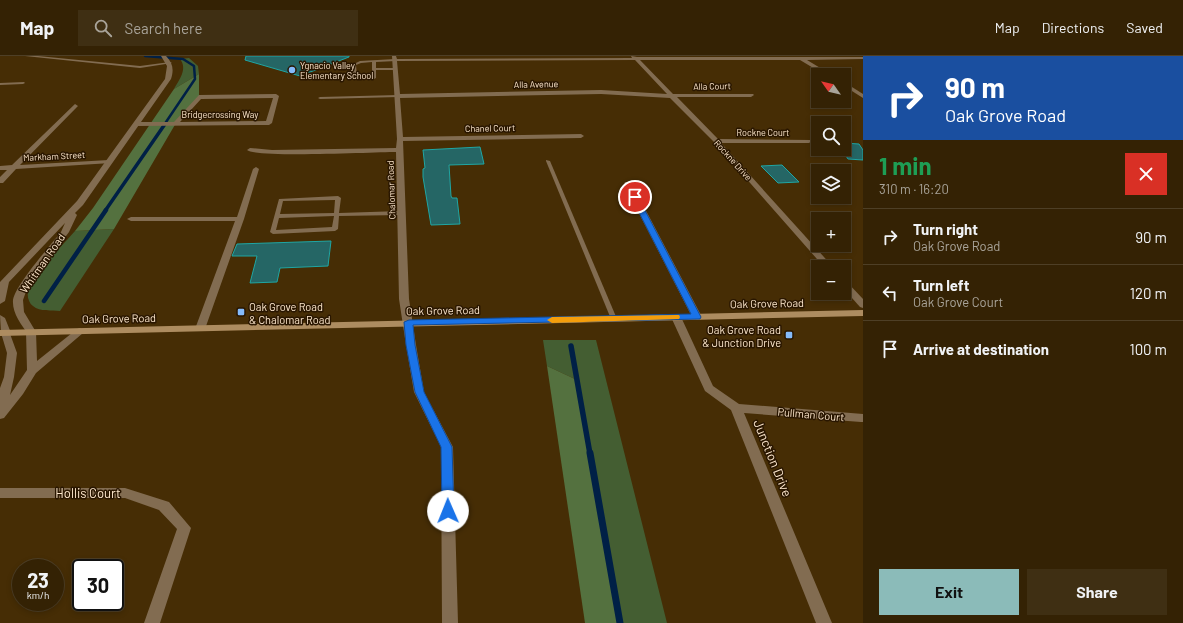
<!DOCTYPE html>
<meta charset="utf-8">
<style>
body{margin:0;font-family:Barlow,sans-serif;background:#3f2f13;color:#f1f3f6;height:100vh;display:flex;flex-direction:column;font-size:15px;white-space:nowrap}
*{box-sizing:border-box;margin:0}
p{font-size:13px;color:#a9a49a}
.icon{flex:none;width:22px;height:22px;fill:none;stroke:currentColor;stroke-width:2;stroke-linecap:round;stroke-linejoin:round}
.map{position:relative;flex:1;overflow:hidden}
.panel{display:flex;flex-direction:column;background:#342204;width:320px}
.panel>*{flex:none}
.guide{background:#1a4fa0;color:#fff;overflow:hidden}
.needle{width:26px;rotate:304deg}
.tools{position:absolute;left:811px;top:12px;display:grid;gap:8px}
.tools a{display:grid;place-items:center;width:40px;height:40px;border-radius:0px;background:#342204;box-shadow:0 2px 6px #0003,0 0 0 1px #4e3f26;font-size:20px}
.speed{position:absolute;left:12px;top:503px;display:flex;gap:8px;font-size:20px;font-weight:700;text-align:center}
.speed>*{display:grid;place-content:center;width:52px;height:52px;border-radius:50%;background:#342204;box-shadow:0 2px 6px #0003,0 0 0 1px #4e3f26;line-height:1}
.speed small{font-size:10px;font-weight:400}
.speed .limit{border:2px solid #111;border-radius:6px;background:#fff;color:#111}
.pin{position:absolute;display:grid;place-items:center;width:34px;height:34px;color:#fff;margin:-17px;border:2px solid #fff;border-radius:50%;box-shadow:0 1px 4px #0007}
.me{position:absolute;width:44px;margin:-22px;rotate:359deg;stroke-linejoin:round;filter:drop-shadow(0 0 3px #0008)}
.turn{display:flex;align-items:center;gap:14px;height:84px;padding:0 16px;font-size:18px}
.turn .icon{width:52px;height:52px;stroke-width:2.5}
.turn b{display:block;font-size:28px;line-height:34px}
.round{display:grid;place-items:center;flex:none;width:42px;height:42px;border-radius:0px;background:#3f2f13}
.summary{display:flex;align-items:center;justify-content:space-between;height:68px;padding:0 16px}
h1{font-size:24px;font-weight:700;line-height:30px;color:#1e9e55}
.cta{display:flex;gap:8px;margin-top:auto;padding:8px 16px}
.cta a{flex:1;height:46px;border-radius:0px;background:#8bbbb9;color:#111;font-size:16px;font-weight:700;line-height:46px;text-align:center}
.cta a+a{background:#3f2f13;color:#f1f3f6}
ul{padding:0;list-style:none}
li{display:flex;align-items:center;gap:12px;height:56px;padding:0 16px;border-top:1px solid #4e3f26}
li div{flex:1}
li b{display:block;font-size:15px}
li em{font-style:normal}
header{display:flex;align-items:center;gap:24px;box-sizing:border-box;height:56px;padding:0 20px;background:#342204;border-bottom:1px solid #4e3f26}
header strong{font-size:19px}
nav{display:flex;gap:22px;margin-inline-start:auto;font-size:14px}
.search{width:280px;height:36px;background:#3f2f13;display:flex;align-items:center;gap:10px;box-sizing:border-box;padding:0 14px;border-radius:0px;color:#a9a49a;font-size:15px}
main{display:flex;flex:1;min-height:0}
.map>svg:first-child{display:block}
.green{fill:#445e32}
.forest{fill:#54713f}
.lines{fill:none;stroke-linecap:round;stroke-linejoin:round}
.stream-far4{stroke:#002046;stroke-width:2.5}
.stream-far3{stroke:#002046;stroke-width:3.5}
.stream-far2{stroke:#002046;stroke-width:4.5}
.stream-far1{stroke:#002046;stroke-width:5.5}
.stream{stroke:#002046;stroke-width:7}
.building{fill:#256665;stroke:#1fa6a4}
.service{fill:#826c51;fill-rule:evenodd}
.minor{fill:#826c51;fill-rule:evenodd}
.tertiary{fill:#826c51;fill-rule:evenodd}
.secondary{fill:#ad8c60;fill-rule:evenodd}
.route{fill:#1a73e8;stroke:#114b97}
.slow{fill:#f59e0b}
.poi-dot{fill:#85bbfb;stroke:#291600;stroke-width:1.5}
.labels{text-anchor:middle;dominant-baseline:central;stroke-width:3;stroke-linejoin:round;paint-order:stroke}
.far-poi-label{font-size:9px;fill:#fde7cc;stroke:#291600;text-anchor:start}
.far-street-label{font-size:9px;fill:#fde7cc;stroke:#291600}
.street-label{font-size:11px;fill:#fde7cc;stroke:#291600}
.poi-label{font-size:11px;fill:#fde7cc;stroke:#291600;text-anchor:start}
.near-street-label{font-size:13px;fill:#fde7cc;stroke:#291600}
</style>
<header>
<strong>Map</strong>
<div class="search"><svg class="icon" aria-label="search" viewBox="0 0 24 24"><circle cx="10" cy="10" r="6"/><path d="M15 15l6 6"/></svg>Search here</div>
<nav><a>Map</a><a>Directions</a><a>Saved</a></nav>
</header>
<main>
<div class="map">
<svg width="863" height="567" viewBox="0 0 863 567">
<rect width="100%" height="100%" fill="#462d05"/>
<g class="green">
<path d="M189 2 198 10 199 18 174 33C179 24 188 13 180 3Z"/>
<path d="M114 173 60 255C52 254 40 256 33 250 29 247 27 241 28 236 34 218 62 190 75 175Z"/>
<polygon points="543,284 596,284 667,567 619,567 577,324 547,310"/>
</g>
<g class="forest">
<polygon points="199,18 199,41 176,67 114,173 75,175 93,152 174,33"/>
<polygon points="547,310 577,324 619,567 585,567"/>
</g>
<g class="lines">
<polyline class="stream-far4" points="145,0 183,3 194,10 195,23 164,69"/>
<polyline class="stream-far3" points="105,155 165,68"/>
<polyline class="stream-far2" points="44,245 106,154"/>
<polyline class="stream-far1" points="571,290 590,398"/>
<polyline class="stream" points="590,397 620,567"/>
</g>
<g class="building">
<polygon points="246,0 349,0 349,1 300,20 245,4"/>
<polygon points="844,87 859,88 863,94 863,104 848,103 844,97"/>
<polygon points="480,91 484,108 449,109 451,140 452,142 457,142 460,168 431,169 423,121 423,113 425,112 423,94"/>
<polygon points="782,109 799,126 778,127 761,110"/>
<polygon points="331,185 328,210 280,212 277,226 250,227 257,200 232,200 237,188"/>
</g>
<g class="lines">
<g class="service">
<polygon points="25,0 38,0 140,10 170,6 172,7 140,12"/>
<path d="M395 3 396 5 376 6V12H395L396 14H376V22L374 23H355L353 22 352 9 360 5ZM372 6V21H357L356 9 361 7Z"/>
<polygon points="24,26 25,27 23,28 0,29 0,27"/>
<polygon points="398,39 399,39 399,41 320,43 318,42 320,41"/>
<polygon points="546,104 550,105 617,263 616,264 612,264 611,263 546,105"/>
<path d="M338 140 341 142 339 157 401 155 404 157 401 159 339 160 338 173 335 175 273 178 270 176 279 143ZM335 144 334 157 280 158 283 145ZM334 160 332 171 276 174 279 162Z"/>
</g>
<g class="minor">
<path d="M392 0H396L397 3 632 2 631 0 637 1H863V3L807 4 832 19H825L800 4H640L673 38H753L754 39 751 41H677L718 83 811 84 812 85 809 87H721L833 211H824L714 86 670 42 601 38 400 42 403 81 581 78 584 80 581 82 403 85 409 243 416 289 424 336 453 391 458 567H442L441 391 414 336 406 289 399 243 396 96C374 96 257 102 247 94L250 92 272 94 396 92 397 83ZM635 4 667 38 601 34 400 38 397 5Z"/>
<polygon points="844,26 863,38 863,42 844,30"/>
<path d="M276 38 279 40 272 67 269 69 137 70 134 68 137 66H174L199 39ZM273 42 266 65 180 66 201 43Z"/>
<polygon points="75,48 78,50 77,51 20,109 109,104 112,106 111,107 16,113 3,127 0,127 0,121 7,114 0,114 0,110 12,109"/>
<polygon points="256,111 259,113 244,163 205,273 203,275 197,275 195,273 235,165 131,165 127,163 131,161 237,161 253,113"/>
<polygon points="625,126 631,126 632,128 702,261 700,263 697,264 692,261 624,128"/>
<polygon points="844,225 847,226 863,243 863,252 860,251 844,233"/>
<polygon points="676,258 681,261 713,330 739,348 863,358 863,366 861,366 744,357 832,567 816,567 731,354 705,335 671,261"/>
<polygon points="80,272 85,275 83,277 36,317 23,338 4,362 0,363 0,332 4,321 7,297 1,277 3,275 9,275 17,297 14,321 10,339 27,314 26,276 28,274 31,273 36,276 37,305 77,273"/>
<polygon points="0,432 125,432 169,446 191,472 160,567 144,567 177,473 159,454 125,442 0,442"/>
</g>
<g class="tertiary">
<path d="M161 0H166C173 7 174 14 171 23L83 149 75 157 77 159 69 176 28 230 23 244 24 256 36 276 31 279 28 278C21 268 12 257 13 244 16 228 50 190 61 176L65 167 9 226 5 245 0 248V226L77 145 165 23 167 10Z"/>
<polygon points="0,259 5,262 11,277 9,279 3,279 1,277"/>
</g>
<polygon class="secondary" points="863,254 863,260 0,280 0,274"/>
</g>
<polygon class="route" points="632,139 638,141 701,261 700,263 413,269 415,289 424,336 452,391 454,455 452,459 448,460 444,459 442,455 441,391 415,336 406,289 404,266 409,264 691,258 631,141"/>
<polygon class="slow" points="676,259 679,259 680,261 679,263 552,267 547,264 552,261"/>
<g class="poi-dot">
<circle cx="292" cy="14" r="4"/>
<rect x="237" y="252" width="8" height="8" rx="2"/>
<rect x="785" y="275" width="8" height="8" rx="2"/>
</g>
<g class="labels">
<g class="far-poi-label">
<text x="300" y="9">Ygnacio Valley<tspan x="300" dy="10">Elementary School</tspan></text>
</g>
<g class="far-street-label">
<text transform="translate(536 28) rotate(-1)">Alla Avenue</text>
<text transform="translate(712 30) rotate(-1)">Alla Court</text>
<text x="220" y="58">Bridgecrossing Way</text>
<text transform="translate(490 72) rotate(-1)">Chanel Court</text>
<text x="763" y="76">Rockne Court</text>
<text transform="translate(54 100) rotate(-3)">Markham Street</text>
<text transform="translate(733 104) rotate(48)">Rockne Drive</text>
<text transform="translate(391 134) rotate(-92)">Chalomar Road</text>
</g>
<g class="street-label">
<text transform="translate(42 207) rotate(-55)">Whitman Road</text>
<text transform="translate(767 247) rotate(-1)">Oak Grove Road</text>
<text transform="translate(443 254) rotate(-1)">Oak Grove Road</text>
<text transform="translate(119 262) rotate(-1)">Oak Grove Road</text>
<text transform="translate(811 358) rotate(5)">Pullman Court</text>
</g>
<g class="poi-label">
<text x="249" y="250">Oak Grove Road<tspan x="249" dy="13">&amp; Chalomar Road</tspan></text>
<text x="781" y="273" text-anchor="end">Oak Grove Road<tspan x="781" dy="13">&amp; Junction Drive</tspan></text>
</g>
<g class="near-street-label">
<text transform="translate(773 402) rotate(68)">Junction Drive</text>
<text x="88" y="437">Hollis Court</text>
</g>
</g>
</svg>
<div class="tools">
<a><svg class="needle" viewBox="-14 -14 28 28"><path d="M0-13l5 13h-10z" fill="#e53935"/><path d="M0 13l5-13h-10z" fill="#a9a49a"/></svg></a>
<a><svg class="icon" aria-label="search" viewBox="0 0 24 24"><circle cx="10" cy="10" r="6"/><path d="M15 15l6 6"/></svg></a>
<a><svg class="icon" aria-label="layers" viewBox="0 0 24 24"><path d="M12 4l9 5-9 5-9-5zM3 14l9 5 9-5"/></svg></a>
<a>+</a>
<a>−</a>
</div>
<div class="speed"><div>23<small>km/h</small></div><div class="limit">30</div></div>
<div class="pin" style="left:635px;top:141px;background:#d93025"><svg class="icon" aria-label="arrive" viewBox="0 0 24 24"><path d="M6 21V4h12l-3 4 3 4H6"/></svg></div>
<svg class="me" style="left:448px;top:455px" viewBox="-20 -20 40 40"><circle r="19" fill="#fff"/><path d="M0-13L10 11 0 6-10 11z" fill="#1a73e8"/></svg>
</div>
<section class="panel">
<div class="guide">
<div class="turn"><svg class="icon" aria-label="right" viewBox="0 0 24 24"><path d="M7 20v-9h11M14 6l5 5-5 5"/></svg><div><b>90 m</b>Oak Grove Road</div></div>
</div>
<div class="summary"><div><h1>1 min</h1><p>310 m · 16:20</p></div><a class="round" style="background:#d93025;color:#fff"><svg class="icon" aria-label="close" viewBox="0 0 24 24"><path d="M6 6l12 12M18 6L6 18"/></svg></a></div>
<ul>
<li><svg class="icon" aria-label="right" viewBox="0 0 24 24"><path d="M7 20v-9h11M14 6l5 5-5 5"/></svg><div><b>Turn right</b><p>Oak Grove Road</p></div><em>90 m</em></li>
<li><svg class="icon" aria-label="left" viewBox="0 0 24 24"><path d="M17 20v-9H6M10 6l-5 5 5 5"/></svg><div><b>Turn left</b><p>Oak Grove Court</p></div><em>120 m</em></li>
<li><svg class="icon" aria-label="arrive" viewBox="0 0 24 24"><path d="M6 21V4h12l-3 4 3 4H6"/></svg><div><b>Arrive at destination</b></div><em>100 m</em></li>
</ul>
<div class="cta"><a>Exit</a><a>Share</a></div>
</section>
</main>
